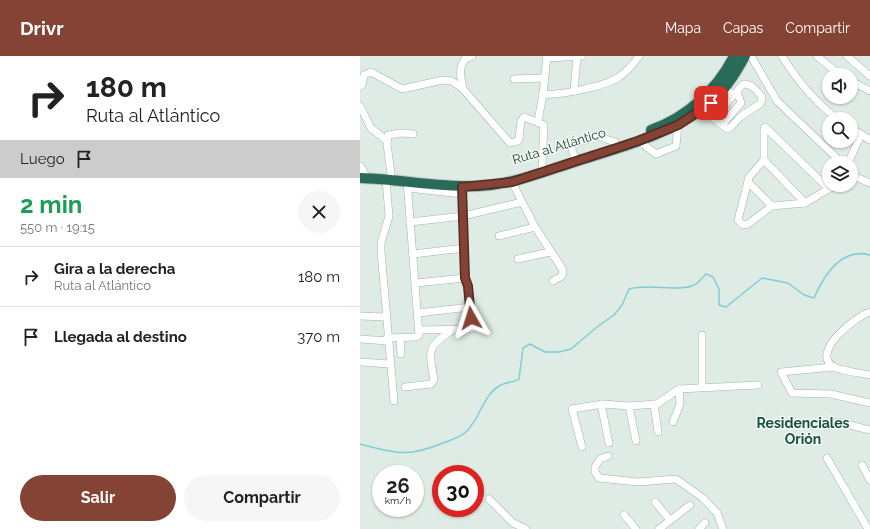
<!DOCTYPE html>
<html lang="es">
<meta charset="utf-8">
<style>
body{margin:0;font-family:Raleway,sans-serif;background:#f6f6f6;color:#222;height:100vh;display:flex;flex-direction:column;font-size:15px;white-space:nowrap}
*{box-sizing:border-box;margin:0}
p{font-size:13px;color:#767676}
.icon{flex:none;width:22px;height:22px;fill:none;stroke:currentColor;stroke-width:2;stroke-linecap:round;stroke-linejoin:round}
.map{position:relative;flex:1;overflow:hidden}
.side{display:flex;flex-direction:column;background:#fff;width:360px}
.side>*{flex:none}
.guide{background:#fff;color:#222;overflow:hidden}
.fabs{position:absolute;left:462px;top:12px;display:grid;gap:8px}
.fabs a{display:grid;place-items:center;width:36px;height:36px;border-radius:50%;background:#fff;box-shadow:0 1px 3px #0004;font-size:20px}
.speed{position:absolute;left:12px;top:409px;display:flex;gap:8px;font-size:20px;font-weight:700;text-align:center}
.speed>*{display:grid;place-content:center;width:52px;height:52px;border-radius:50%;background:#fff;box-shadow:0 1px 3px #0004;line-height:1}
.speed small{font-size:10px;font-weight:400}
.speed .limit{border:6px solid #d22;background:#fff;color:#111}
.pin{position:absolute;display:grid;place-items:center;width:34px;height:34px;color:#fff;margin:-17px;border-radius:8px;box-shadow:0 2px 6px #0006}
.me{position:absolute;width:44px;margin:-22px;rotate:354deg;stroke-linejoin:round;filter:drop-shadow(0 0 3px #0008)}
.turn{display:flex;align-items:center;gap:14px;height:84px;padding:0 20px;font-size:18px}
.turn .icon{width:52px;height:52px;stroke-width:2.5}
.turn b{display:block;font-size:28px;line-height:34px}
.then{display:flex;align-items:center;height:38px;padding:0 20px;background:#0003;gap:8px;font-size:15px}
.round{display:grid;place-items:center;flex:none;width:42px;height:42px;border-radius:21px;background:#f6f6f6}
.head{display:flex;align-items:center;justify-content:space-between;height:68px;padding:0 20px}
h1{font-size:24px;font-weight:700;line-height:30px;color:#1e9e55}
.cta{display:flex;gap:8px;margin-top:auto;padding:8px 20px}
.cta a{flex:1;height:46px;border-radius:24px;background:#844335;color:#fff;font-size:16px;font-weight:700;line-height:46px;text-align:center}
.cta a+a{background:#f6f6f6;color:#222}
ul{padding:0;list-style:none}
li{display:flex;align-items:center;gap:12px;height:60px;padding:0 20px;border-top:1px solid #e0e0e0}
li div{flex:1}
li b{display:block;font-size:15px}
li em{font-style:normal}
header{display:flex;align-items:center;gap:24px;box-sizing:border-box;height:56px;padding:0 20px;background:#844335;color:#fff}
header strong{font-size:19px}
nav{display:flex;gap:22px;margin-inline-start:auto;font-size:14px}
main{display:flex;flex:1;min-height:0}
.map>svg:first-child{display:block}
.lines{fill:none;stroke-linecap:round;stroke-linejoin:round}
.stream{stroke:#82cdd5;stroke-width:1.5}
.minor-casing{stroke:#a2b3ac;stroke-width:8}
.highway-casing{stroke:#c0c8c6;stroke-width:12}
.minor{stroke:#fff;stroke-width:7}
.highway{stroke:#296a59;stroke-width:10}
.route-casing{stroke:#562c22;stroke-width:10}
.route{stroke:#844335;stroke-width:7}
.labels{text-anchor:middle;dominant-baseline:central;stroke-width:3;stroke-linejoin:round;paint-order:stroke}
.street-label{font-size:13px;fill:#1f3c32;stroke:#eff8f3}
.neighbourhood-label{font-size:14px;font-weight:bold;fill:#1a503f;stroke:#eff8f3}
</style>
<header>
<strong>Drivr</strong>
<nav><a>Mapa</a><a>Capas</a><a>Compartir</a></nav>
</header>
<main>
<section class="side">
<div class="guide">
<div class="turn"><svg class="icon" aria-label="right" viewBox="0 0 24 24"><path d="M7 20v-9h11M14 6l5 5-5 5"/></svg><div><b>180 m</b>Ruta al Atlántico</div></div>
<div class="then">Luego<svg class="icon" aria-label="arrive" viewBox="0 0 24 24"><path d="M6 21V4h12l-3 4 3 4H6"/></svg></div>
</div>
<div class="head"><div><h1>2 min</h1><p>550 m · 19:15</p></div><a class="round"><svg class="icon" aria-label="close" viewBox="0 0 24 24"><path d="M6 6l12 12M18 6L6 18"/></svg></a></div>
<ul>
<li><svg class="icon" aria-label="right" viewBox="0 0 24 24"><path d="M7 20v-9h11M14 6l5 5-5 5"/></svg><div><b>Gira a la derecha</b><p>Ruta al Atlántico</p></div><em>180 m</em></li>
<li><svg class="icon" aria-label="arrive" viewBox="0 0 24 24"><path d="M6 21V4h12l-3 4 3 4H6"/></svg><div><b>Llegada al destino</b></div><em>370 m</em></li>
</ul>
<div class="cta"><a>Salir</a><a>Compartir</a></div>
</section>
<div class="map">
<svg width="510" height="473" viewBox="0 0 510 473">
<rect width="100%" height="100%" fill="#dfebe5"/>
<g class="lines">
<path class="stream" d="M0 388C36 397 47 402 83 387 91 384 101 381 107 375 120 362 123 340 139 330 145 326 153 327 159 323L163 292 170 288 185 296H199L211 293 237 271 254 259 262 249 269 233C291 227 313 236 332 230 337 229 342 222 346 218L353 221 359 233V249L366 251 402 222 428 227 444 239 454 242C464 219 481 191 510 199"/>
<g class="minor-casing">
<g id="minor">
<path d="M112 0 105 3C98 12 101 23 103 33L150 87 158 85 159 83 161 65 164 61 184 69 182 110"/>
<polyline points="391,0 417,45 482,107"/>
<path d="M422 0C437 24 454 46 478 63"/>
<polyline points="457,0 480,19"/>
<polyline points="487,0 510,20"/>
<polyline points="187,2 222,0"/>
<polyline points="154,23 184,22"/>
<polyline points="491,25 510,35"/>
<polyline points="0,30 2,29 4,19 11,16 42,33 83,24 92,25 103,33"/>
<polyline points="214,35 217,0"/>
<path d="M183 38C199 40 246 30 259 21 267 16 274 7 279 0"/>
<polyline points="0,50 11,72 27,85"/>
<polyline points="342,53 362,69 381,47 378,38 370,37 365,31"/>
<path d="M354 62 383 28C391 27 397 35 402 41L401 47 380 61 371 71 367 73 362 69"/>
<polyline points="178,65 183,38 187,0"/>
<polyline points="491,72 510,84"/>
<polyline points="279,85 296,98 316,90 318,69"/>
<polyline points="214,100 211,89 237,80 255,86"/>
<polyline points="404,104 445,147"/>
<polyline points="488,107 501,79"/>
<polyline points="0,110 4,116"/>
<polyline points="31,118 27,88 28,79 41,77 53,78"/>
<polyline points="491,119 510,127"/>
<polyline points="26,123 29,160 21,187 21,195 34,345"/>
<polyline points="152,126 175,171 203,214 202,220 193,225"/>
<polyline points="388,126 412,150"/>
<polyline points="48,132 102,138"/>
<polyline points="469,133 405,71 404,73 404,104 389,121 378,164 383,169 388,168 412,150 445,147 475,129"/>
<polyline points="50,166 103,160 162,146"/>
<polyline points="139,180 175,171"/>
<polyline points="53,198 105,192"/>
<polyline points="158,203 190,196"/>
<polyline points="56,227 105,222"/>
<path d="M510 256C496 260 449 297 474 311 482 315 500 317 510 319"/>
<polyline points="58,257 110,251"/>
<polyline points="0,260 25,261"/>
<polyline points="60,274 112,273 108,230 105,222 102,131"/>
<polyline points="27,282 56,281 59,279 47,125"/>
<polyline points="40,282 41,298"/>
<polyline points="0,283 28,285"/>
<polyline points="0,306 30,308"/>
<polyline points="473,311 421,316 432,337 471,338 510,347"/>
<path d="M45 331 71 328 74 324C69 294 66 292 92 274"/>
<polyline points="342,331 342,279"/>
<polyline points="241,348 249,387"/>
<polyline points="294,348 298,376"/>
<polyline points="269,350 276,385"/>
<polyline points="313,366 320,348 319,333"/>
<polyline points="478,366 510,374"/>
<polyline points="222,391 212,353 243,348 269,350 297,348 319,333 398,329"/>
<polyline points="248,400 240,403 235,411 235,416 239,422 278,426 316,423 343,442 357,457 363,473"/>
<polyline points="467,402 508,473"/>
<polyline points="502,409 510,424"/>
<polyline points="129,443 153,467 166,473"/>
<polyline points="295,446 310,464"/>
<polyline points="264,459 276,473"/>
<polyline points="299,473 330,449"/>
<polyline points="339,473 345,467"/>
</g>
</g>
<g class="highway-casing">
<g id="highway">
<path d="M291 74C327 61 357 34 374 0"/>
<path d="M0 122C40 123 81 132 120 130 153 128 183 116 214 106 261 91 310 79 349 48 364 36 376 17 385 0"/>
</g>
</g>
<use href="#minor" class="minor"/>
<use href="#highway" class="highway"/>
</g>
<g class="lines">
<g class="route-casing">
<polyline id="route" points="111,262 108,230 105,222 102,131 152,126 278,85 318,69 351,47"/>
</g>
<use href="#route" class="route"/>
</g>
<g class="labels">
<g class="street-label">
<text transform="translate(199 90) rotate(-17)">Ruta al Atlántico</text>
</g>
<g class="neighbourhood-label">
<text x="443" y="367">Residenciales<tspan x="443" dy="16">Orión</tspan></text>
</g>
</g>
</svg>
<div class="fabs">
<a><svg class="icon" aria-label="sound" viewBox="0 0 24 24"><path d="M4 9h4l5-4v14l-5-4H4zM17 9q2 3 0 6"/></svg></a>
<a><svg class="icon" aria-label="search" viewBox="0 0 24 24"><circle cx="10" cy="10" r="6"/><path d="M15 15l6 6"/></svg></a>
<a><svg class="icon" aria-label="layers" viewBox="0 0 24 24"><path d="M12 4l9 5-9 5-9-5zM3 14l9 5 9-5"/></svg></a>
</div>
<div class="speed"><div>26<small>km/h</small></div><div class="limit">30</div></div>
<div class="pin" style="left:351px;top:47px;background:#d93025"><svg class="icon" aria-label="arrive" viewBox="0 0 24 24"><path d="M6 21V4h12l-3 4 3 4H6"/></svg></div>
<svg class="me" style="left:111px;top:262px" viewBox="-20 -20 40 40"><path d="M0-17L14 15 0 8-14 15z" fill="#844335" stroke="#fff" stroke-width="4"/></svg>
</div>
</main>
